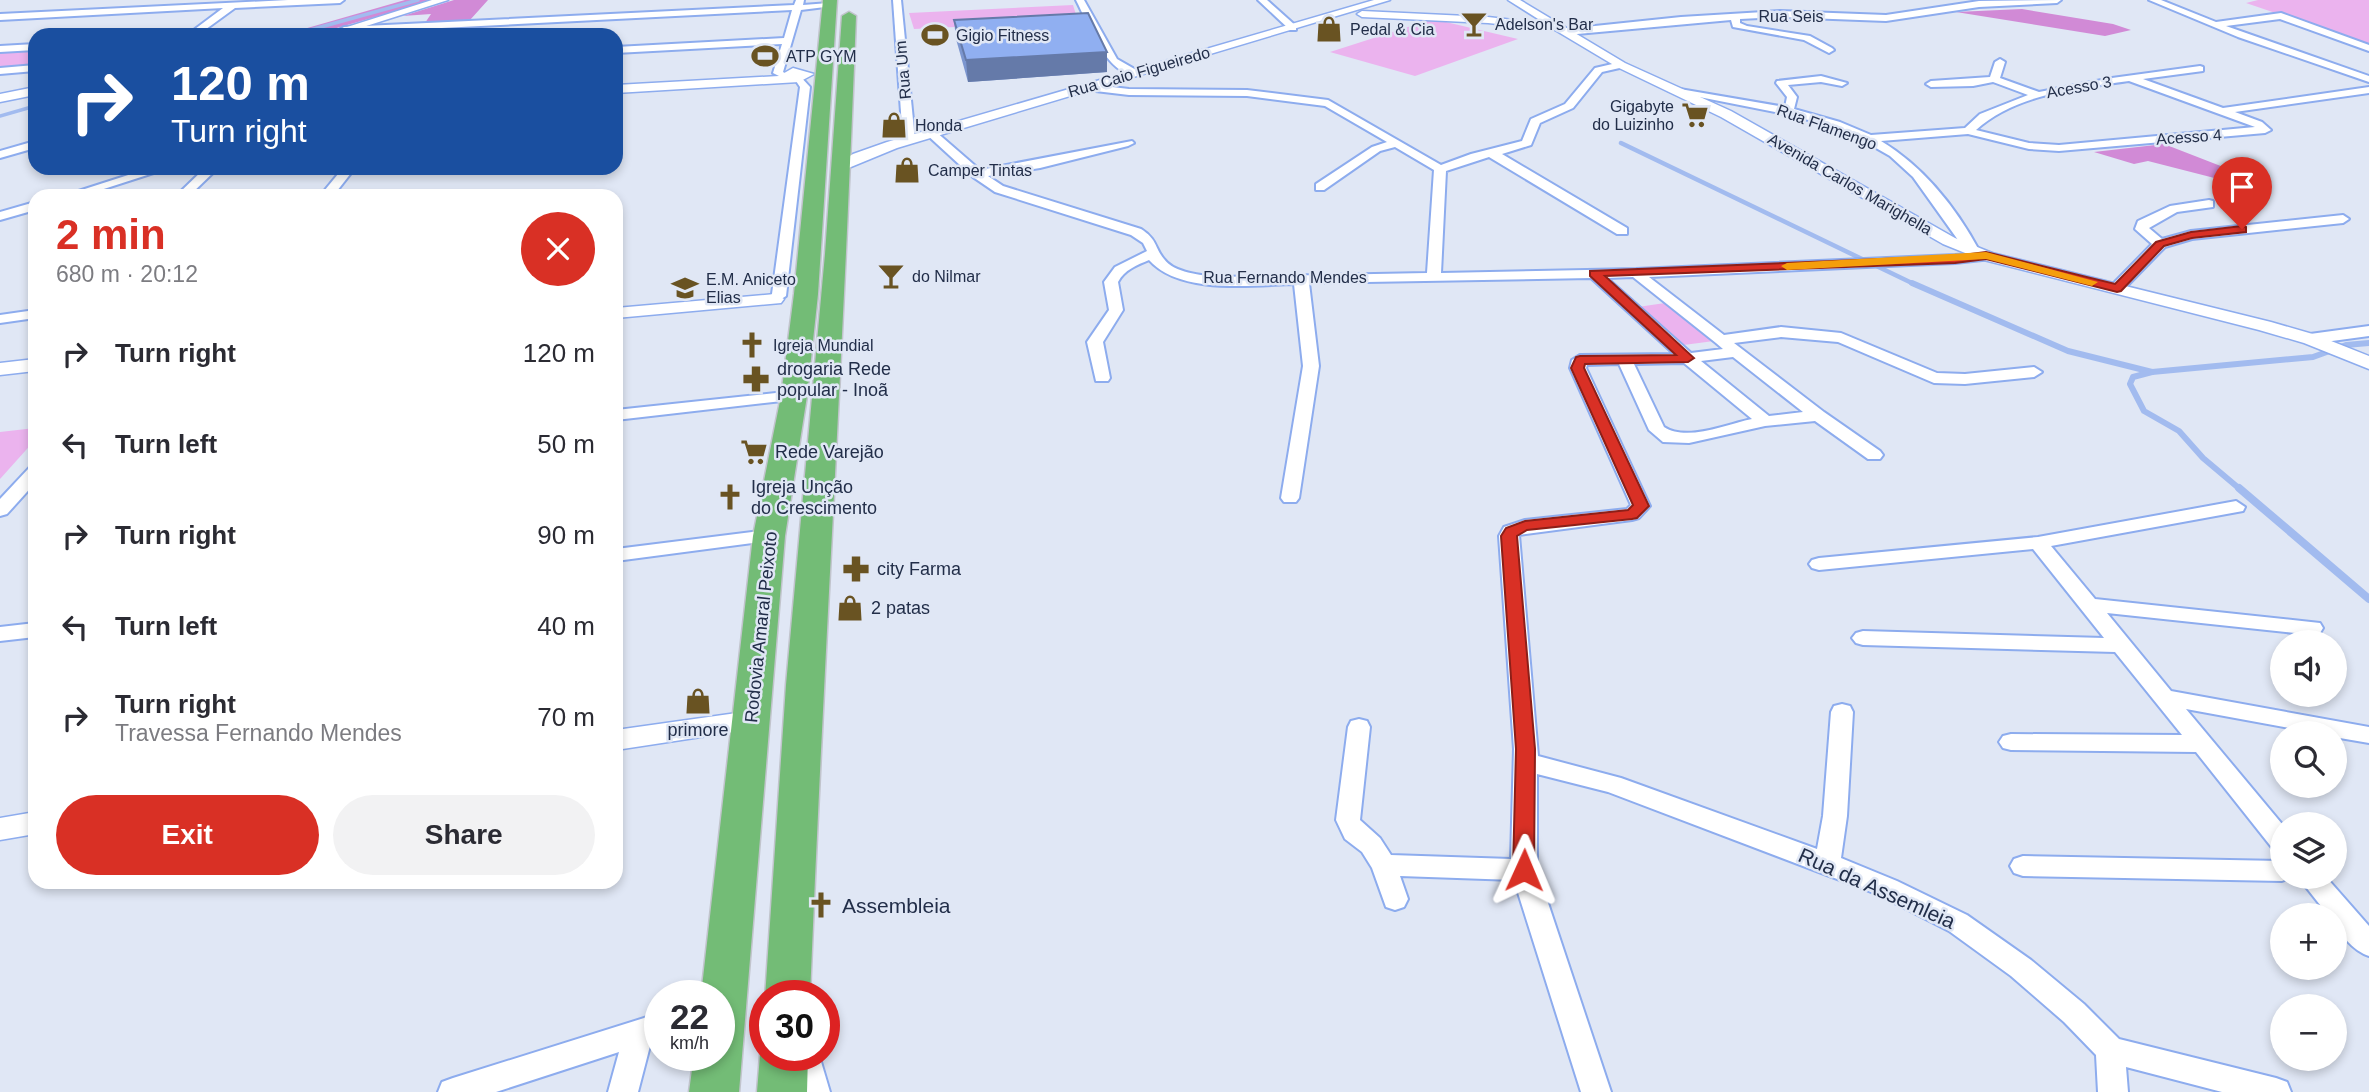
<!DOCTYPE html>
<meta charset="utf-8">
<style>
body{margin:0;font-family:Helvetica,sans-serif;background:#f2f2f3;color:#2b2b33;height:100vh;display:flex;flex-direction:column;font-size:26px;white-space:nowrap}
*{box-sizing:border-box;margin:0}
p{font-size:23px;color:#7c7c81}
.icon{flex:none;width:38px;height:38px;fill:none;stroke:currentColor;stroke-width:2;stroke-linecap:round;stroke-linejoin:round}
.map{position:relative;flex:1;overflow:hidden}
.side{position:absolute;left:28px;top:189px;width:595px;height:700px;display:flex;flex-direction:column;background:#fff;border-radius:21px;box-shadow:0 4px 10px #0003}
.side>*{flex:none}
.banner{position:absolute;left:28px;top:28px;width:595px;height:147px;border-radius:21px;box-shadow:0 4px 10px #0003;background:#1a4fa0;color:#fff;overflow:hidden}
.fabs{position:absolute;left:2270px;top:630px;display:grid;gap:14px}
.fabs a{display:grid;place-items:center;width:77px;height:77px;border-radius:50%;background:#fff;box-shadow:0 4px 10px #0003;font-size:35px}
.speed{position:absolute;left:644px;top:980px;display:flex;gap:14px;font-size:35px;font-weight:700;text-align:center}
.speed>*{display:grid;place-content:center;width:91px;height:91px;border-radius:50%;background:#fff;box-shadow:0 4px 10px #0003;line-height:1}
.speed small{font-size:18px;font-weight:400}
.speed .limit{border:10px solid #d22;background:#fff;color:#111}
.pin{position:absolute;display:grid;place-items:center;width:60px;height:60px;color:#fff;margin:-72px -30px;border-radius:50% 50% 50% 0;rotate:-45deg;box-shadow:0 0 7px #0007}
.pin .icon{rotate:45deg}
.me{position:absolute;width:77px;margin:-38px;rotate:1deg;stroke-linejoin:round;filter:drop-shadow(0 0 5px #0008)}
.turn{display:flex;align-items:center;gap:24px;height:147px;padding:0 28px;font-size:32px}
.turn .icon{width:91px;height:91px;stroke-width:2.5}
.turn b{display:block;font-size:49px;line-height:60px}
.round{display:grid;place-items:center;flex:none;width:74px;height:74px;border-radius:37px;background:#f2f2f3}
.headline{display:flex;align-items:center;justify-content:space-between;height:119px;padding:0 28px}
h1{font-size:42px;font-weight:700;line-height:52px;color:#d93025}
.action{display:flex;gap:14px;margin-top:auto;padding:14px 28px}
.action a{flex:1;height:80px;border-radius:42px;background:#d93025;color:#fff;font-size:28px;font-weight:700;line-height:80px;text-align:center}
.action a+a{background:#f2f2f3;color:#2b2b33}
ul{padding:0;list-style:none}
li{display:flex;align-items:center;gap:21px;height:91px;padding:0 28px}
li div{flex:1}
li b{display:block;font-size:26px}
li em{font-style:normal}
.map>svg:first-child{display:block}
.green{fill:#ebb3ee}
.forest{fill:#d18ad6}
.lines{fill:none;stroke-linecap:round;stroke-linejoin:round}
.stream-far3{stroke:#a2bbef;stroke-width:3.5}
.stream-far2{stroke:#a2bbef;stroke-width:4.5}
.stream-far1{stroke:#a2bbef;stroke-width:6}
.stream{stroke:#a2bbef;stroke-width:8}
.minor-casing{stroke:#8dacee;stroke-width:4}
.tertiary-casing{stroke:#8dacee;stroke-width:3}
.trunk-casing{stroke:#c1c4cc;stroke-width:3}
.minor{fill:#fff;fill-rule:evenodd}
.tertiary{fill:#fff;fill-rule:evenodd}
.trunk{fill:#73bc76;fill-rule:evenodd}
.wall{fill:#7c96cf}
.shaded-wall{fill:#657aa9}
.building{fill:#90aff1;stroke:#657aa9;stroke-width:2}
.route{fill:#d93025;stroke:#8d1f18;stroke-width:2}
.slow{fill:#f59e0b}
.labels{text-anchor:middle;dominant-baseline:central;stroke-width:5;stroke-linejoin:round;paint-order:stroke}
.far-street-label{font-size:16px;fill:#222e49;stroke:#e0e7f5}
.far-poi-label{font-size:16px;fill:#222e49;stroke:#e0e7f5;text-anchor:start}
.poi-label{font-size:18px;fill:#222e49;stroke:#e0e7f5;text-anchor:start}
.street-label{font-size:18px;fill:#222e49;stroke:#e0e7f5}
.near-street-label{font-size:21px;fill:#222e49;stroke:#e0e7f5}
.near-poi-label{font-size:21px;fill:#222e49;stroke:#e0e7f5;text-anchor:start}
</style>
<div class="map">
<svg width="2369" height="1092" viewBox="0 0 2369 1092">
<rect width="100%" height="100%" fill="#e0e7f5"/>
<g class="green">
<polygon points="2258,0 2369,0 2369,45 2246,3"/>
<polygon points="1073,5 1078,21 914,29 909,13"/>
<polygon points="1433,19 1518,39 1415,76 1330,52"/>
<polygon points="35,49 35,65 0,68 0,51"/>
<polygon points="1665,303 1714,341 1676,346 1631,308"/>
<polygon points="35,428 35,440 0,479 0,432"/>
</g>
<g class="forest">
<polygon points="405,0 435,0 312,35 283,35"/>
<polygon points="454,0 488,0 470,20 425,23 431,14 403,16"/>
<polygon points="2022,9 2113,24 2131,30 2105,36 1956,12"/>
<polygon points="2164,144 2249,177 2230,182 2148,161 2134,164 2094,152"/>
</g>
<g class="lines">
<g class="stream-far3">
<polyline points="292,35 418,0"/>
<polyline points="0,116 35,106"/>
</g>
<polyline class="stream-far2" points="1621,143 1916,285"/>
<g class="stream-far1">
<polyline points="1912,283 2068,351 2152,372"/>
<polyline points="2241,490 2203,458 2179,431 2144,411 2130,384 2133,377 2152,372 2313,357 2346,345 2369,343"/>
</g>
<polyline class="stream" points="2239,488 2369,599"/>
<g class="minor-casing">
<g id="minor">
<polygon points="288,0 344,0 340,3 235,8 198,35 187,35 223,8 0,20 0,14"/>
<polygon points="796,0 804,0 803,5 829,3 833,6 801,10 783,72 790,76 785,79 773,73 782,44 616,53 616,47 784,38 792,10 344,33 339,30 344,27 794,5"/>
<polygon points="893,0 901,0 915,140 909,143 903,140"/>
<path d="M1076 0H1084L1117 59 1138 71V75C1107 77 1088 23 1076 0Z"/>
<polygon points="1258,0 1267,0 1296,26 1296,30 1290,30"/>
<polygon points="2061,0 2057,3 1979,7 1886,21 1780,17 1740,19 1740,23 1747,26 1810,36 1832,48 1834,50 1829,53 1804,40 1733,27 1731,20 1566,35 1561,32 1566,29 1681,17 1780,11 1886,15 1979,1"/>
<polygon points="2149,0 2161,0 2216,22 2281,13 2369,45 2369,51 2280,19 2226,26 2369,76 2369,82 2238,37"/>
<polygon points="35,44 35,50 0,52 0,46"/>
<path d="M2000 59 2005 62 2000 78 2039 92 2112 78 2200 66 2203 67V71L2143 79 2223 108 2369 87V93L2235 112 2262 122 2271 130 2265 133 2059 151 2029 149 1968 134 1881 141C1924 167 1957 209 1980 252L1991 253V259L1955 263 1649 277 1724 335 1781 327 1841 333 1937 373 1965 374 2034 367 2042 372 2034 377 1965 384 1934 383 1838 342 1781 337 1734 343 1824 412 1880 451 1883 455 1880 459H1868L1815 421 1765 426 1689 443 1663 442 1649 430 1619 364 1587 365 1586 368 1650 506 1639 518 1632 520 1519 535 1538 756 1621 778 1817 849 1823 816 1831 712 1834 706 1842 704 1850 706 1853 712 1847 816 1841 858 1897 881 1967 915 2031 960 2084 1004 2119 1039 2276 1078 2287 1082 2291 1092H2222L2126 1067 2128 1092H2098L2096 1055 2064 1022 2011 976 1949 931 1879 895 1608 792 1537 774V870L1611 1092H1581L1514 880 1400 876 1408 899 1404 907 1395 910 1386 907 1372 868 1362 852 1345 839 1336 820 1348 727 1351 721 1359 719 1367 721 1370 727 1360 820 1380 838 1391 855 1511 859 1514 749 1499 536 1504 527 1525 520 1627 509 1631 505 1570 368 1572 360 1580 355 1674 354 1591 278 1309 283 1319 366 1299 498 1296 502H1284L1281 498 1303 366 1294 284C1253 285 1180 295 1149 260 1137 265 1124 270 1118 282L1123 310 1103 342 1110 378 1108 381H1096L1087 342 1109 310 1104 282 1115 267 1147 251 1143 243 1131 235 995 192 973 177 925 133 935 131 980 170 1132 141 1134 143 1128 146 1040 168 988 176 1003 186 1141 229C1158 240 1154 247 1164 259 1174 273 1201 275 1216 277L1427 273 1434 170 1395 147 1380 151 1324 190H1316V184L1372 147 1387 142 1325 106 1247 96 1129 95 1087 90 1082 87 1087 84 1129 89 1247 90 1328 100 1441 165 1471 154 1522 141 1531 119 1565 104 1595 68 1621 62 1626 65 1624 67 1602 72 1573 108 1540 123 1531 145 1502 154 1627 228V234H1617L1489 157 1446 171 1441 273 1636 269 1955 255 1968 254 1913 177 1890 156 1862 140 1800 117 1669 91 1674 88 1785 107 1787 97 1776 83 1777 81 1821 76 1847 83 1842 86 1821 82 1788 85 1797 97 1794 109 1840 122 1871 135 1965 128 1980 114 2028 95 1993 82 1973 86 1931 87 1926 84 1931 81 1990 77 1995 62ZM2129 81 2255 127 2059 145 2029 143 1976 130C2015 94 2079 88 2129 81ZM1633 277 1716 343 1723 349 1691 353 1607 278ZM1733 357 1803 412 1769 416 1701 361ZM1684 363 1752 419C1727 424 1687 442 1664 427L1634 364Z"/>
<polygon points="35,65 35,71 0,74 0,68"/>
<polygon points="799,75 810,87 786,296 775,303 768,299 772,294 800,87 794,78"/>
<polygon points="35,141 35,148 0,158 0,151"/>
<polygon points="150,168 169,168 82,196 63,196"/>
<polygon points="205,168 218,168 189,196 176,196"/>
<polygon points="343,168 355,168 333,196 320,196"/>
<polygon points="2209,200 2213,201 2213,207 2177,212 2149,228 2162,239 2191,231 2343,215 2349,219 2343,223 2192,239 2165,247 2122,291 2112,291 2112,285 2152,244 2135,229 2138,221 2170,206"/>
<polygon points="35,202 35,210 0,220 0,212"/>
<polygon points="35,310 35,318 0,323 0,315"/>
<polygon points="2369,326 2369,336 2310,344 2302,339 2310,334"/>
<polygon points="794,391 800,393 802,396 800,399 616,420 616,410"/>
<polygon points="35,467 35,483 7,514 0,516 0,499 29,468"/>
<polygon points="2236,501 2245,507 2243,511 2051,546 2095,599 2320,623 2323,628 2320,633 2313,635 2107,613 2171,691 2369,727 2369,743 2334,737 2334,733 2316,733 2186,709 2282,824 2282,852 2273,849 2196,752 2011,750 2003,748 1999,742 2003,736 2011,734 2182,735 2115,652 1863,645 1856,643 1852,638 1856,633 1863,631 2104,638 2033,549 1819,570 1812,568 1809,564 1812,560 1819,558 2038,537"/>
<polygon points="769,530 776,532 779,536 776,540 616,561 616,549"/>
<polygon points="35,623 35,637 0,641 0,627"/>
<polygon points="2023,856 2282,861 2282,877 2292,877 2282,881 2023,876 2014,873 2010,866 2014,859"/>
<path d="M2298 877H2326L2369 926V956C2355 952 2334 931 2334 915H2328Z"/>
<polygon points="660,1013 660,1039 651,1042 638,1092 608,1092 619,1052 496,1092 438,1092 442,1082 453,1078"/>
<polygon points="789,1055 819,1055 830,1092 800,1092"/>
</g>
</g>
<g class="tertiary-casing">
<g id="tertiary">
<polygon points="432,0 448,0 338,35 322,35"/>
<polygon points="1374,0 1390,0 897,148 846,169 841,170 834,166 853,154 887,142"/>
<polygon points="1508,0 1520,0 1625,63 1731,111 1955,238 1992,253 2271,322 2316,335 2369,356 2369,369 2304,343 2259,330 1980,259 1943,244 1721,117 1617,67 1555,30 1488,23 1362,17 1357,14 1362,11 1488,17 1546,24"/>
<polygon points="793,68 814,74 799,82 616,93 616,85 779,76"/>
<polygon points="35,87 35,95 0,102 0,94"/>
<polygon points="775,294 784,299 781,303 616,318 616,308"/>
<polygon points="35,359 35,371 0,375 0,363"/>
<polygon points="751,711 760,714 764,721 760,728 616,750 616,730"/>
<polygon points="35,812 35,834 0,840 0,818"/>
</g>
</g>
<g class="trunk-casing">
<g id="trunk">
<polygon points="823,0 837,0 818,294 807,396 785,536 739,1092 689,1092 694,1055 719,1055 719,996 701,996 753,536 781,396 794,294"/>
<path d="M849 12 856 16C844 343 823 669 810 996L765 998 786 685 825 254 842 16Z"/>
<polygon points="765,1045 765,1055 808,1055 807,1092 757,1092 760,1055"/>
</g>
</g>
<use href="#minor" class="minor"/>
<use href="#tertiary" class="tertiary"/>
<use href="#trunk" class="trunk"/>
</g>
<polygon class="wall" points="954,20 1107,52 1107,72 968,82 956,39"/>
<polygon class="shaded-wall" points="1107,52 1107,72 968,82 966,60"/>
<polygon class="building" points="1088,13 1107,52 966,60 954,20"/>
<polygon class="route" points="2242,226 2246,227 2246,232 2192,238 2164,246 2121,291 2117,292 1986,259 1955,263 1605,276 1694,358 1688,362 1585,364 1584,368 1649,506 1637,518 1632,519 1527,530 1517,536 1535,749 1534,870 1531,876 1524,879 1516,876 1513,870 1516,749 1501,536 1506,528 1525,521 1628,510 1633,505 1571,368 1576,357 1580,356 1676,355 1590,276 1590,271 1955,256 1986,252 2115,284 2156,242 2191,232"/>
<polygon class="slow" points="1986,252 2098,282 2092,286 1986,259 1787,270 1781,266 1787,263"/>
<defs>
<g id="bar-bare" transform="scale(2.1)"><path d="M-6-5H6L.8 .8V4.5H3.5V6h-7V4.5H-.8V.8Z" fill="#695322" stroke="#e0e7f5" stroke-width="2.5" paint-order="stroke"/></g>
<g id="shop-bare" transform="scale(2.1)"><path d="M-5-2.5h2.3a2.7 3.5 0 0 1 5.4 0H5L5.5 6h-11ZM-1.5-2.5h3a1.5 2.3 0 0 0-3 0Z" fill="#695322" stroke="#e0e7f5" stroke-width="2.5" paint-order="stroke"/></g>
<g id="stadium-bare" transform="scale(2.1)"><path d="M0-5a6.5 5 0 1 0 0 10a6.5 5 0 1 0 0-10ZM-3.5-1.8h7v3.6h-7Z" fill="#695322" stroke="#e0e7f5" stroke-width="2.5" paint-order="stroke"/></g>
<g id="supermarket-bare" transform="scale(2.1)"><path d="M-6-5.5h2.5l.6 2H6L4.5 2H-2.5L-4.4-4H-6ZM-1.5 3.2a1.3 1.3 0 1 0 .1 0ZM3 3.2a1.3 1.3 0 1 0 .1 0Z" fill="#695322" stroke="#e0e7f5" stroke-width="2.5" paint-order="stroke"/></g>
<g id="school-bare" transform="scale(2.1)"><path d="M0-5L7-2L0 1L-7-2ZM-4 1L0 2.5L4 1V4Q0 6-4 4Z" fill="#695322" stroke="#e0e7f5" stroke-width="2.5" paint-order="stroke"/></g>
<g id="church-bare" transform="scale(2.1)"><path d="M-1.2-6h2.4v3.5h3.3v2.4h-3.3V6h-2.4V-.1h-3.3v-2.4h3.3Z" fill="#695322" stroke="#e0e7f5" stroke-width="2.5" paint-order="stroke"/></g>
<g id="pharmacy-bare" transform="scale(2.1)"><path d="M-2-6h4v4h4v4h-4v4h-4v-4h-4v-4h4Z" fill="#695322" stroke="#e0e7f5" stroke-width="2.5" paint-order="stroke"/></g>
</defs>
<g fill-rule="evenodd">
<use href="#bar-bare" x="1474" y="24"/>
<use href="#shop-bare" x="1329" y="29"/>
<use href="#stadium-bare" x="935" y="35"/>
<use href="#stadium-bare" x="765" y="56"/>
<use href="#supermarket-bare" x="1695" y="115"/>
<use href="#shop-bare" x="894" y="125"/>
<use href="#shop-bare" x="907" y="170"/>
<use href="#bar-bare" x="891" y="276"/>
<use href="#school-bare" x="685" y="288"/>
<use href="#church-bare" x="752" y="345"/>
<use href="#pharmacy-bare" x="756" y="379"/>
<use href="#supermarket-bare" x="754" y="452"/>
<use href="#church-bare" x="730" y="497"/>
<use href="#pharmacy-bare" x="856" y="569"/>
<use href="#shop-bare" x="850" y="608"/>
<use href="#shop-bare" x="698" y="701"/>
<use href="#church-bare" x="821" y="905"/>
</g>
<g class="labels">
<g class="far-street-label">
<text x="1791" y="16">Rua Seis</text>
<text transform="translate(903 70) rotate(-95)">Rua Um</text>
<text transform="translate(1139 72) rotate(-16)">Rua Caio Figueiredo</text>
<text transform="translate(2079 87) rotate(-10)">Acesso 3</text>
<text transform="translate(1827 127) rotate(20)">Rua Flamengo</text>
<text transform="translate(2189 137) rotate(-4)">Acesso 4</text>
<text transform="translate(1850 184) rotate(30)">Avenida Carlos Marighella</text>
<text x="1285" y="277">Rua Fernando Mendes</text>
</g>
<g class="far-poi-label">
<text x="1495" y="24">Adelson's Bar</text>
<text x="1350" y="29">Pedal &amp; Cia</text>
<text x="956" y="35">Gigio Fitness</text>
<text x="786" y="56">ATP GYM</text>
<text x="1674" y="106" text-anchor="end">Gigabyte<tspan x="1674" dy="18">do Luizinho</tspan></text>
<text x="915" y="125">Honda</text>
<text x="928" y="170">Camper Tintas</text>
<text x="912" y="276">do Nilmar</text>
<text x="706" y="279">E.M. Aniceto<tspan x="706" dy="18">Elias</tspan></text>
<text x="773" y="345">Igreja Mundial</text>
</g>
<g class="poi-label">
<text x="777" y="369">drogaria Rede<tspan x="777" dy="21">popular - Inoã</tspan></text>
<text x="775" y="452">Rede Varejão</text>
<text x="751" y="487">Igreja Unção<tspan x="751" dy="21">do Crescimento</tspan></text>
<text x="877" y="569">city Farma</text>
<text x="871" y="608">2 patas</text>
<text x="698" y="730" text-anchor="middle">primore</text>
</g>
<g class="street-label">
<text transform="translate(761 627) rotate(-84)">Rodovia Amaral Peixoto</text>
</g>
<g class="near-street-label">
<text transform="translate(1877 888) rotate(24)">Rua da Assemleia</text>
</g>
<g class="near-poi-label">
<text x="842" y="905">Assembleia</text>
</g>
</g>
</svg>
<div class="fabs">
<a><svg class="icon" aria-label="sound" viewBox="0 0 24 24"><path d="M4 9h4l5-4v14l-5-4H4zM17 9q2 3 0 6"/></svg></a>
<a><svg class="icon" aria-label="search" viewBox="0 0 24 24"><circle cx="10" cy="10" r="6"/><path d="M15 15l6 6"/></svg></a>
<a><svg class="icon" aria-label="layers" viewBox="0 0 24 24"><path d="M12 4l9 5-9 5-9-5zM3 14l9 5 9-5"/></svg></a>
<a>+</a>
<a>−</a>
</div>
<div class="speed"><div>22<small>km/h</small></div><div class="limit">30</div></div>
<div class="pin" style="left:2242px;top:229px;background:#d93025"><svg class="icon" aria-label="arrive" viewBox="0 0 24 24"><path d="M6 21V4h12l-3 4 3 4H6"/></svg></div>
<svg class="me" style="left:1524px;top:870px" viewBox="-20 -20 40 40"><path d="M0-17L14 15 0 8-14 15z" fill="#d93025" stroke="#fff" stroke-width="4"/></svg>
<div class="banner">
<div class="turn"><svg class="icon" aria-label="right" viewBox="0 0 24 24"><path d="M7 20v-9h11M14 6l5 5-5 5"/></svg><div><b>120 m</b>Turn right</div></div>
</div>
<section class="side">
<div class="headline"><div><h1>2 min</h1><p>680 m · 20:12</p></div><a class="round" style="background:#d93025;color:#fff"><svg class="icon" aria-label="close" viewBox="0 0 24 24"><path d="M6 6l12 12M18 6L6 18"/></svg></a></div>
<ul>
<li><svg class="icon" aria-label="right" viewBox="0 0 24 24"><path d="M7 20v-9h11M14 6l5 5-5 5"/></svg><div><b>Turn right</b></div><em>120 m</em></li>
<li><svg class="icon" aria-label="left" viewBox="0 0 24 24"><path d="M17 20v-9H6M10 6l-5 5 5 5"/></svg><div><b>Turn left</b></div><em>50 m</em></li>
<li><svg class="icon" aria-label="right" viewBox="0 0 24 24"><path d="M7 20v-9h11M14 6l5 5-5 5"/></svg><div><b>Turn right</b></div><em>90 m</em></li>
<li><svg class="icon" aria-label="left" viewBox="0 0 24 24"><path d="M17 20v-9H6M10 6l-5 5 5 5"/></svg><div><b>Turn left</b></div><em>40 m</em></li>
<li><svg class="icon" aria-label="right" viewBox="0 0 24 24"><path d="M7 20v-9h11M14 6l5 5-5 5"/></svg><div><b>Turn right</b><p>Travessa Fernando Mendes</p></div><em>70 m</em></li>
</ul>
<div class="action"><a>Exit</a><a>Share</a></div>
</section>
</div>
